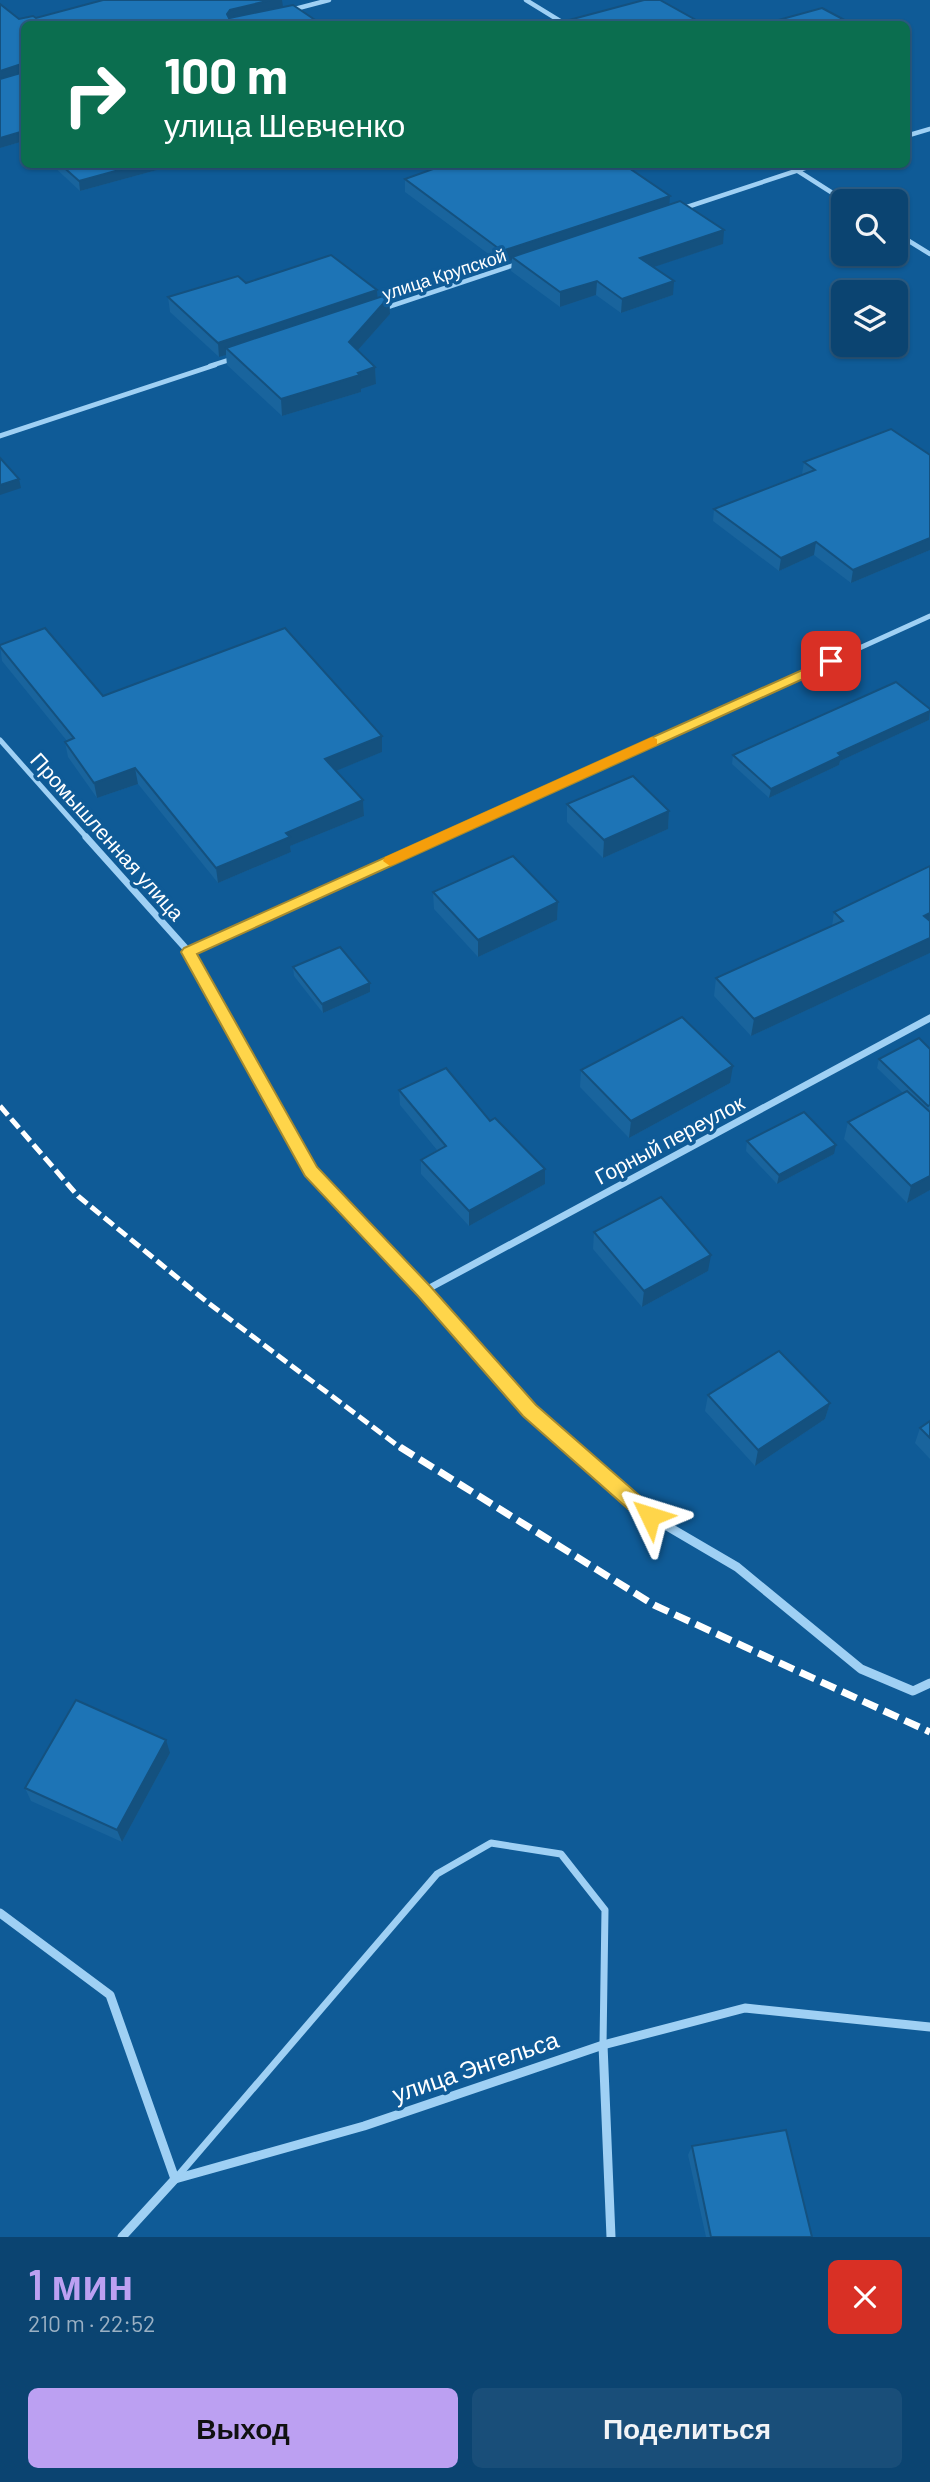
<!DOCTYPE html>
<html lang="ru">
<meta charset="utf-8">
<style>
body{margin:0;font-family:Barlow,sans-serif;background:#194e79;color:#f1f3f6;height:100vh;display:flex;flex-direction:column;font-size:26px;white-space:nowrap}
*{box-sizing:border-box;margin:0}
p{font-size:23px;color:#9ab0c3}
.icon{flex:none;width:38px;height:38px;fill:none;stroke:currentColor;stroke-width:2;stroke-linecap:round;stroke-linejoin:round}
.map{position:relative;height:2237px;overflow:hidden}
.side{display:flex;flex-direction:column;background:#0b4471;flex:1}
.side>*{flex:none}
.guide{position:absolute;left:21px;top:21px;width:889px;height:147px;border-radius:10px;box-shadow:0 2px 5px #0004,0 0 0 2px #2b5c84;background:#0b6e4f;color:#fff;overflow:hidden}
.tools{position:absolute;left:831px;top:189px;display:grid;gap:14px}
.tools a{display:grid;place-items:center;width:77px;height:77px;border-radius:10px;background:#0b4471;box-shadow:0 2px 5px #0004,0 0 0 2px #2b5c84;font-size:35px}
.pin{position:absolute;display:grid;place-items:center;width:60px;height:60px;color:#fff;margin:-30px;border-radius:14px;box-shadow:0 4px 10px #0006}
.me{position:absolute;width:77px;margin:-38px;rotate:311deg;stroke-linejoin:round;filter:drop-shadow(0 0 5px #0008)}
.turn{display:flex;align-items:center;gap:24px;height:147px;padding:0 28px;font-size:32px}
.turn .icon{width:91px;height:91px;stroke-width:2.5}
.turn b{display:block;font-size:49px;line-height:60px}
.round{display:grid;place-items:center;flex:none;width:74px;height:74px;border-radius:10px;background:#194e79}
.head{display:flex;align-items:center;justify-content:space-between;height:119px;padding:0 28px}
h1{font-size:42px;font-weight:600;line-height:52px;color:#bca0f2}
.primary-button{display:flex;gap:14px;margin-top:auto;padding:14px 28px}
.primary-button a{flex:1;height:80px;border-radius:10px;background:#bca0f2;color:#111;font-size:28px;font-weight:600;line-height:80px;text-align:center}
.primary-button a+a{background:#194e79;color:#f1f3f6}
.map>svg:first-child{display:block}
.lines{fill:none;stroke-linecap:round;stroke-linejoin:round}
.lane{stroke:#9fd0f4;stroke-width:7}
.street-far3{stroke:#9fd0f4;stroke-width:4.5}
.street-far2{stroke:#9fd0f4;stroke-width:5}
.street-far1{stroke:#9fd0f4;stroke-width:7}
.street{stroke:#9fd0f4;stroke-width:9}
.rail-far1{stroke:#fff;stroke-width:5;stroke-dasharray:12 5;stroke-linecap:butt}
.rail{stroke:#fff;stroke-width:7;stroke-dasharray:16 7;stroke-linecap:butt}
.wall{fill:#19649d}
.shaded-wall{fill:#14517f}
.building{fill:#1d74b6;stroke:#14517f;stroke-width:2}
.route{fill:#ffd54a;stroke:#a68a30;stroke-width:2}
.slow{fill:#f59e0b}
.labels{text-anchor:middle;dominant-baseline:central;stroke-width:7;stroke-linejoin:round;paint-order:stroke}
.far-street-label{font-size:18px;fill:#fff;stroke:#0f5b97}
.street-label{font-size:21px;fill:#fff;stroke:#0f5b97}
.near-street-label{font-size:24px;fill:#fff;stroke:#0f5b97}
</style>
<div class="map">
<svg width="930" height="2237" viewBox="0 0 930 2237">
<rect width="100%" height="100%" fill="#0f5b97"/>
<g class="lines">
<polyline class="lane" points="177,2177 437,1874 491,1843 561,1854 605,1910 603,2045"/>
<g class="street-far3">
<polyline points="526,0 565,24"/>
<polyline points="291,10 329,0"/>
<polyline points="906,136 930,129"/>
<polyline points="787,164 845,201"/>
<polyline points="681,209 817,164"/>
<polyline points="896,233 930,254"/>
<polyline points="382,309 520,263"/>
<polyline points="210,366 235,358"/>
</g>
<g class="street-far2">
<polyline points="0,436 215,365"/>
<polyline points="0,740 88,839"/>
<polyline points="439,839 930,616"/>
</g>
<g class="street-far1">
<polyline points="86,837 189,952 311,1172 424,1291 530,1410 574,1449"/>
<polyline points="189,952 443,837"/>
<polyline points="424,1291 930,1018"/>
</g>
<g class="street">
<polyline points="572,1447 650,1516 737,1567 861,1669 913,1691 930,1683"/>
<polyline points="0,1913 110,1995 175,2179"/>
<polyline points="603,2045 745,2008 930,2027"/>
<polyline points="175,2179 364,2126 603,2045 611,2237"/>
<polyline points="122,2237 175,2179"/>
</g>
<polyline class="rail-far1" points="0,1106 78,1196 207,1302 402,1449"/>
<polyline class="rail" points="400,1447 654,1605 930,1732"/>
</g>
<g class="wall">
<polygon points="283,7 321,24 24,24 24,141 0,148 19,19"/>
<polygon points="51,164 179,164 80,191"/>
<polygon points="405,179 669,205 723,244 653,267 673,295 621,313 596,295 560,307 511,271 512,260 502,264 405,192"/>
<polygon points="246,283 377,290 377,298 389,297 390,314 358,350 375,367 376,384 361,389 361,392 282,416 227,365 226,355 219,357 170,312 168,297"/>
<polygon points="930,455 930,550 851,583 814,555 779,571 713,521 714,509 802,474 804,462"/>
<polygon points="0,645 103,696 382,736 382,752 335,771 363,800 364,816 290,846 291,852 218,883 138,784 97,798 68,757 65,742 67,741 2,661"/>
<polygon points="930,709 929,720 840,761 839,765 769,798 732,764 733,755"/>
<polygon points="567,804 669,811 668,829 603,858 567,822"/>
<polygon points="930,866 930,953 751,1036 714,996 716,978 832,926 834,912"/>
<polygon points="433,892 558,902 557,920 478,957 434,909"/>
<polygon points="293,967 370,992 323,1013 294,976"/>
<polygon points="930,1049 930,1190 907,1203 844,1139 848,1122 903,1093 877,1068 879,1059"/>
<polygon points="581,1070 730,1083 629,1138 580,1087"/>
<polygon points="399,1090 545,1184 469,1226 421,1174 421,1160 437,1150 400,1105"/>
<polygon points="747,1141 834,1154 777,1184 746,1151"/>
<polygon points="594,1232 708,1271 642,1307 593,1249"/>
<polygon points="708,1395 830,1403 825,1419 755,1466 705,1411"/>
<polygon points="930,1421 930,1459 915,1443 920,1428"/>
<polygon points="170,1753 122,1842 31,1801 25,1788"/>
<polygon points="692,2146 812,2237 706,2237 688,2155"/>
</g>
<g class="shaded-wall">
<polygon points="271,0 282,0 283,7 228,23 227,14 230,10"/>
<polygon points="21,64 23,73 0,81 0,71"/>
<polygon points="24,131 24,141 0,148 0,138"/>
<polygon points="141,164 179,164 80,191 79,181"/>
<polygon points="670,196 669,208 512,257 512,260 502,264 502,251"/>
<polygon points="724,230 723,244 639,272 640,258"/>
<polygon points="597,281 596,295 560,307 560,292"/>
<polygon points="674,281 673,295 621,313 622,299"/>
<polygon points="377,290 378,305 226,348 226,355 219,357 218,343"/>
<polygon points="389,297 390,314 350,359 349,342"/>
<polygon points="375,367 376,384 361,389 361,392 282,416 281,399"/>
<polygon points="19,479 21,488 0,495 0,485"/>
<polygon points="930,538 930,550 851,583 853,570"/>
<polygon points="816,542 814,555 779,571 781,558"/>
<polygon points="930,711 929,720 840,761 839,765 769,798 771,789 838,753"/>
<polygon points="382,736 382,752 326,775 325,759"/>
<polygon points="135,768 138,784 97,798 94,783"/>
<polygon points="363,800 364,816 290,846 291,852 218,883 216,868 286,833"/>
<polygon points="669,811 668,829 603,858 604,840"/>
<polygon points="558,902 557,920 478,957 478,940"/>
<polygon points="930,913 930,928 924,916"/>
<polygon points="930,938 930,953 751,1036 754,1019"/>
<polygon points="370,983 370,992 323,1013 322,1004"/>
<polygon points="733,1066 730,1083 629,1138 631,1121"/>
<polygon points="836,1145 834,1154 777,1184 779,1175"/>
<polygon points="545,1169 545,1184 469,1226 469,1211"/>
<polygon points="930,1176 930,1190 907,1203 911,1186"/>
<polygon points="711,1255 708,1271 642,1307 644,1291"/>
<polygon points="830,1403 825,1419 755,1466 758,1450"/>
<polygon points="166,1740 170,1753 122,1842 117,1830"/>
</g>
<g class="building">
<polygon points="103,0 271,0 230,10 227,14 229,18 293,5 321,24 24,24 24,66 21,64 0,71 0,4 19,19 33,16 36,18"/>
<polygon points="644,0 660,0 703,24 554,24"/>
<polygon points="822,8 852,24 764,24"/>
<polygon points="24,72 24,131 0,138 0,79"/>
<polygon points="60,164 141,164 79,181"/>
<polygon points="447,164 623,164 670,196 502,251 405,179"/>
<polygon points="680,201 724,230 640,258 674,281 622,299 597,281 560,292 512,257"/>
<polygon points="331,255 377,290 218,343 168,297 238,276 246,283"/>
<polygon points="386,295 389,297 349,342 375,367 358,373 360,375 281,399 226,348"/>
<polygon points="891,429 930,455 930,538 853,570 816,542 781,558 714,509 815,470 804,462"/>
<polygon points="0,458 19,479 0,485"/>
<polygon points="45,628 103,696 285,628 382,736 325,759 363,800 286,833 290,837 216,868 135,768 94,783 65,742 74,738 0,647 0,645"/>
<polygon points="896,682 930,709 930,711 838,753 841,756 771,789 733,755"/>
<polygon points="633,776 669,811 604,840 567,804"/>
<polygon points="513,856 558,902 478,940 433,892"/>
<polygon points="930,866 930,913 924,916 930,921 930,938 754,1019 716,978 843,921 834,912"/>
<polygon points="340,947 370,983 322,1004 293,967"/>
<polygon points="682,1017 733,1066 631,1121 581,1070"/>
<polygon points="919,1038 930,1049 930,1105 928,1106 879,1059"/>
<polygon points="446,1068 490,1121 495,1118 545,1169 469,1211 421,1160 446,1146 399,1090"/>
<polygon points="907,1091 930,1112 930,1176 911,1186 848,1122"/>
<polygon points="804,1112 836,1145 779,1175 747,1141"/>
<polygon points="661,1197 711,1255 644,1291 594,1232"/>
<polygon points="779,1351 830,1403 758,1450 708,1395"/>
<polygon points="930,1421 930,1438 920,1428"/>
<polygon points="76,1700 166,1740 117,1830 25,1788"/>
<polygon points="786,2130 812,2237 711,2237 692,2146"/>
</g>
<polygon class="route" points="831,657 838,661 836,664 197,954 317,1167 430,1286 536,1405 656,1510 659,1516 656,1522 650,1524 643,1522 523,1416 418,1296 305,1176 181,952 184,948"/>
<polygon class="slow" points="652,737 657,739 657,745 395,864 390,866 383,861 385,857"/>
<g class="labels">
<g class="far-street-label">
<text transform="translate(444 274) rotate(-18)">улица Крупской</text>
</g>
<g class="street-label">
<text transform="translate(108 836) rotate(48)">Промышленная улица</text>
<text transform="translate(669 1139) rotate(-28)">Горный переулок</text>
</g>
<g class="near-street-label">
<text transform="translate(475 2066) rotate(-19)">улица Энгельса</text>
</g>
</g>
</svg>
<div class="tools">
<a><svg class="icon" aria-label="search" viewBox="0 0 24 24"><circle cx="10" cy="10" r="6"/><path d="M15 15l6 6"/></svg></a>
<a><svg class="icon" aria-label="layers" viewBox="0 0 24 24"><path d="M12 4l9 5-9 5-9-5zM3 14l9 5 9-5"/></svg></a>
</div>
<div class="pin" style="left:831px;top:661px;background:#d93025"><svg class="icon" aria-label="arrive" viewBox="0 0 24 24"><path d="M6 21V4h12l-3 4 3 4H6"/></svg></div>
<svg class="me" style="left:650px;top:1516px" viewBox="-20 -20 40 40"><path d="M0-17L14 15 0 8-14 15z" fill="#ffd54a" stroke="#fff" stroke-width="4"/></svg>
<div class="guide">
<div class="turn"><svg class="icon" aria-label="right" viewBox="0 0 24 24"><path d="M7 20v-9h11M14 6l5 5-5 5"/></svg><div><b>100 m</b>улица Шевченко</div></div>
</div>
</div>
<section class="side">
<div class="head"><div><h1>1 мин</h1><p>210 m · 22:52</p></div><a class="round" style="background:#d93025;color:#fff"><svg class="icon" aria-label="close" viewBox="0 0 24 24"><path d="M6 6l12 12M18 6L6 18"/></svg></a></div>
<div class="primary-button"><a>Выход</a><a>Поделиться</a></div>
</section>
